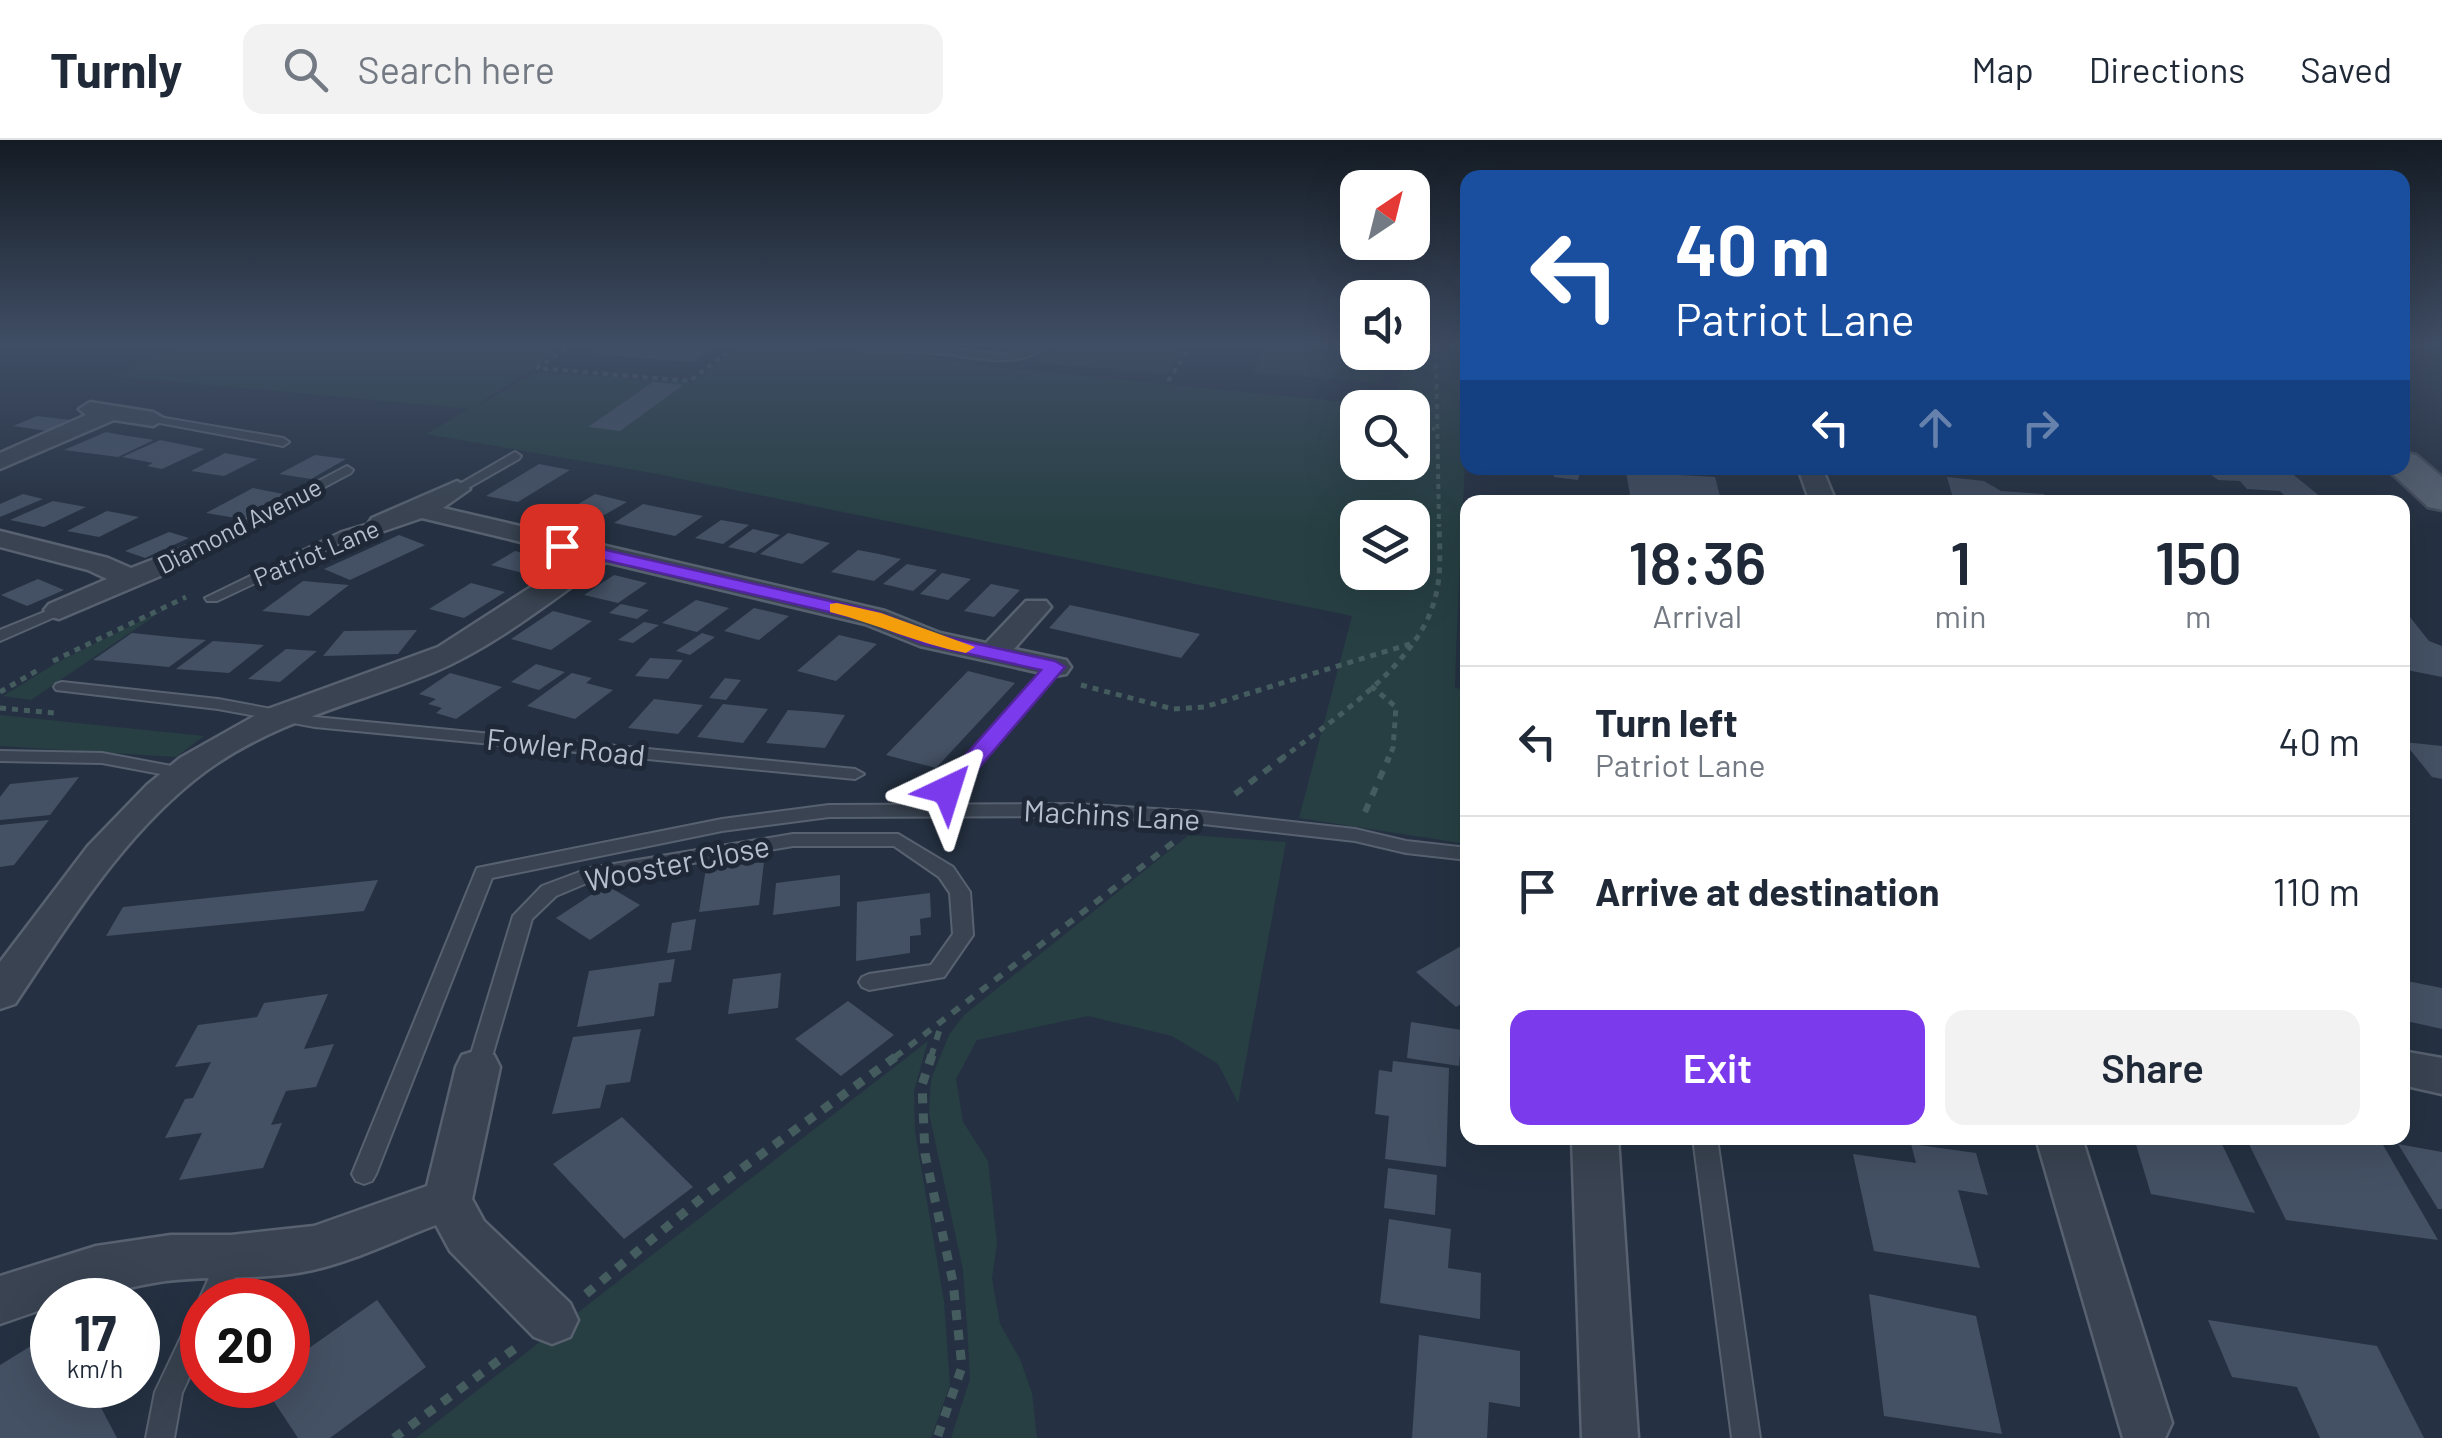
<!DOCTYPE html>
<style>
body{margin:0;font-family:Barlow,sans-serif;background:#f2f2f3;color:#1f2937;height:100vh;display:flex;flex-direction:column;font-size:38px;white-space:nowrap}
*{box-sizing:border-box;margin:0}
p{font-size:32px;color:#747a83}
.icon{flex:none;width:55px;height:55px;fill:none;stroke:currentColor;stroke-width:2;stroke-linecap:round;stroke-linejoin:round}
.map{position:relative;flex:1;overflow:hidden}
.details{position:absolute;left:1460px;top:355px;width:950px;height:650px;display:flex;flex-direction:column;background:#fff;border-radius:20px;box-shadow:0 10px 40px #0002}
.details>*{flex:none}
.banner{position:absolute;left:1460px;top:30px;width:950px;height:305px;border-radius:20px;box-shadow:0 10px 40px #0002;background:#1a4fa0;color:#fff;overflow:hidden}
.needle{width:65px;rotate:35deg}
.tools{position:absolute;left:1340px;top:30px;display:grid;gap:20px}
.tools a{display:grid;place-items:center;width:90px;height:90px;border-radius:20px;background:#fff;box-shadow:0 10px 40px #0002;font-size:50px}
.speed{position:absolute;left:30px;top:1138px;display:flex;gap:20px;font-size:50px;font-weight:700;text-align:center}
.speed>*{display:grid;place-content:center;width:130px;height:130px;border-radius:50%;background:#fff;box-shadow:0 10px 40px #0002;line-height:1}
.speed small{font-size:25px;font-weight:400}
.speed .limit{border:15px solid #d22;background:#fff;color:#111}
.pin{position:absolute;display:grid;place-items:center;width:85px;height:85px;color:#fff;margin:-42px;border-radius:20px;box-shadow:0 5px 15px #0006}
.me{position:absolute;width:110px;margin:-55px;rotate:41deg;stroke-linejoin:round;filter:drop-shadow(0 0 8px #0008)}
.turn{display:flex;align-items:center;gap:35px;height:210px;padding:0 50px;font-size:45px}
.turn .icon{width:130px;height:130px;stroke-width:2.5}
.turn b{display:block;font-size:70px;line-height:85px}
.lanes{display:flex;align-items:center;height:95px;padding:0 50px;background:#0003;justify-content:center;gap:50px;direction:ltr}
.lanes .off{opacity:.35}
.eta{display:flex;justify-content:space-evenly;align-items:center;height:170px;text-align:center}
.eta b{font-size:60px;font-weight:600;line-height:70px}
.button{display:flex;gap:20px;margin-top:auto;padding:20px 50px}
.button a{flex:1;height:115px;border-radius:20px;background:#7c3aed;color:#fff;font-size:40px;font-weight:600;line-height:115px;text-align:center}
.button a+a{background:#f2f2f3;color:#1f2937}
ul{padding:0;list-style:none}
li{display:flex;align-items:center;gap:30px;height:150px;padding:0 50px;border-top:2px solid #e0e1e3}
li div{flex:1}
li b{display:block;font-size:38px}
li em{font-style:normal}
header{display:flex;align-items:center;gap:60px;box-sizing:border-box;height:140px;padding:0 50px;background:#fff;border-bottom:2px solid #e0e1e3}
header strong{font-size:48px}
nav{display:flex;gap:55px;margin-inline-start:auto;font-size:35px}
.search{width:700px;height:90px;background:#f2f2f3;display:flex;align-items:center;gap:25px;box-sizing:border-box;padding:0 35px;border-radius:20px;color:#747a83;font-size:38px}
.map>svg:first-child{display:block}
.green{fill:#273f43;fill-rule:evenodd}
.building{fill:#445164}
.lines{fill:none;stroke-linecap:round;stroke-linejoin:round}
.service-casing{stroke:#57616f;stroke-width:4}
.minor-casing{stroke:#57616f;stroke-width:5}
.primary-casing{stroke:#434c5b;stroke-width:5}
.path-far3{stroke:#455c5f;stroke-width:4;stroke-dasharray:5 5;stroke-linecap:butt}
.path-far2{stroke:#455c5f;stroke-width:5;stroke-dasharray:6 6;stroke-linecap:butt}
.path-far1{stroke:#455c5f;stroke-width:6;stroke-dasharray:9 9;stroke-linecap:butt}
.path{stroke:#455c5f;stroke-width:9;stroke-dasharray:10 10;stroke-linecap:butt}
.service{fill:#394351;fill-rule:evenodd}
.minor{fill:#394351;fill-rule:evenodd}
.primary{fill:#576271;fill-rule:evenodd}
.route{fill:#7c3aed;stroke:#51269a;stroke-width:2.5}
.slow{fill:#f59e0b}
.labels{text-anchor:middle;dominant-baseline:central;stroke-width:10;stroke-linejoin:round;paint-order:stroke}
.far-street-label{font-size:25px;fill:#b6becc;stroke:#1e2837}
.street-label{font-size:30px;fill:#b6becc;stroke:#1e2837}
</style>
<header>
<strong>Turnly</strong>
<div class="search"><svg class="icon" aria-label="search" viewBox="0 0 24 24"><circle cx="10" cy="10" r="6"/><path d="M15 15l6 6"/></svg>Search here</div>
<nav><a>Map</a><a>Directions</a><a>Saved</a></nav>
</header>
<div class="map">
<svg width="2442" height="1298" viewBox="0 0 2442 1298">
<rect width="100%" height="100%" fill="#253142"/>
<g class="green">
<path d="M184 204H570L471 269 538 232 692 243 742 205 926 216 973 225 1396 267 1404 213 1412 212 1413 204H1467C1468 318 1458 432 1455 547L1467 553V704L1299 678 1352 476 652 333 426 294 469 269 114 236ZM1358 268H1412V322H1358ZM1358 378H1412V432H1358Z"/>
<polygon points="1051,204 1186,204 1167,234 1035,223"/>
<polygon points="1267,204 1357,204 1358,212 1389,213 1380,243 1253,233"/>
<polygon points="165,469 31,560 3,556 58,522"/>
<polygon points="0,575 204,596 176,617 0,606"/>
<polygon points="1189,695 1286,702 1238,963 1218,924 1172,896 1088,876 977,900 956,939 963,982 988,1021 997,1103 992,1138 1000,1184 1020,1219 1032,1253 1037,1298 951,1298 970,1239 968,1201 963,1130 929,973 931,939 949,895 964,875"/>
<polygon points="928,901 914,951 915,992 944,1161 950,1245 931,1298 416,1298"/>
</g>
<g class="building">
<polygon points="607,204 717,204 693,222 592,214"/>
<polygon points="653,242 683,245 620,291 588,287"/>
<polygon points="37,276 71,280 47,291 13,286"/>
<polygon points="106,292 122,295 154,300 118,317 64,310"/>
<polygon points="160,300 205,309 162,329 147,326 153,323 122,317"/>
<polygon points="225,313 258,319 224,336 191,331"/>
<polygon points="315,315 346,319 311,339 279,334"/>
<polygon points="539,324 570,330 518,362 486,356"/>
<polygon points="1551,328 1581,328 1578,340 1554,337"/>
<polygon points="2202,328 2285,328 2327,362 2290,361 2280,351 2247,349 2240,341 2218,340"/>
<polygon points="1626,332 1715,337 1721,360 1630,355"/>
<polygon points="1947,337 1984,341 2001,351 2044,354 2047,362 1954,362"/>
<polygon points="253,348 288,355 242,379 206,373"/>
<polygon points="23,354 43,359 0,377 0,364"/>
<polygon points="595,354 627,362 599,378 567,371"/>
<polygon points="53,361 86,367 44,387 10,380"/>
<polygon points="643,364 682,372 703,376 675,396 614,383"/>
<polygon points="107,371 139,377 99,397 67,391"/>
<polygon points="721,380 749,385 723,404 695,398"/>
<polygon points="753,389 780,395 755,413 728,407"/>
<polygon points="169,392 189,398 145,418 125,411"/>
<polygon points="788,393 830,403 802,424 760,414"/>
<polygon points="399,395 425,405 350,440 324,429"/>
<polygon points="858,410 879,414 901,419 874,441 831,432"/>
<polygon points="515,411 555,420 531,435 491,425"/>
<polygon points="907,424 937,430 913,451 883,444"/>
<polygon points="942,433 971,439 948,460 920,454"/>
<polygon points="614,435 647,443 618,463 584,455"/>
<polygon points="38,439 64,450 27,466 1,455"/>
<polygon points="303,441 349,445 309,476 262,471"/>
<polygon points="471,443 505,452 464,478 429,469"/>
<polygon points="991,444 1020,450 994,477 964,471"/>
<polygon points="696,460 729,468 697,492 662,483"/>
<polygon points="621,464 649,470 637,479 609,473"/>
<polygon points="1070,465 1121,476 1200,494 1181,518 1049,488"/>
<polygon points="754,468 789,476 759,500 724,491"/>
<polygon points="553,471 592,481 551,510 511,499"/>
<polygon points="2402,476 2410,477 2429,501 2442,506 2442,537 2402,529"/>
<polygon points="644,482 659,485 633,503 618,500"/>
<polygon points="417,490 398,514 323,516 344,491"/>
<polygon points="132,493 181,498 206,500 169,527 93,520"/>
<polygon points="702,493 715,497 690,515 676,511"/>
<polygon points="839,495 877,504 836,541 797,531"/>
<polygon points="213,501 264,505 229,533 176,529"/>
<polygon points="286,509 317,511 280,542 248,539"/>
<polygon points="650,518 683,520 668,539 635,536"/>
<polygon points="536,524 565,532 539,550 511,542"/>
<polygon points="968,531 1015,543 936,628 886,615"/>
<polygon points="450,533 502,547 456,579 436,573 442,568 428,564 436,559 419,554"/>
<polygon points="572,533 592,538 586,543 613,550 575,579 527,566"/>
<polygon points="725,538 741,540 726,560 709,558"/>
<polygon points="654,559 703,565 678,594 628,588"/>
<polygon points="723,564 768,569 743,603 697,597"/>
<polygon points="788,570 816,572 845,575 825,608 766,603"/>
<polygon points="2404,602 2442,606 2442,639 2432,637"/>
<polygon points="79,637 50,675 0,680 0,657 10,644"/>
<polygon points="49,680 14,725 0,727 0,685"/>
<polygon points="764,722 759,765 699,772 706,728"/>
<polygon points="840,735 840,766 773,775 776,743"/>
<polygon points="378,740 364,771 106,796 123,767"/>
<polygon points="606,745 640,765 590,800 556,778"/>
<polygon points="930,753 931,777 920,779 921,795 910,796 910,813 856,821 857,762"/>
<polygon points="696,779 691,810 667,813 672,783"/>
<polygon points="1468,802 1468,860 1456,867 1416,832"/>
<polygon points="675,819 671,842 659,843 654,876 577,887 589,831"/>
<polygon points="781,833 778,868 728,874 733,839"/>
<polygon points="2402,840 2442,848 2442,889 2402,880"/>
<polygon points="328,854 304,909 334,904 316,947 286,951 271,985 282,983 263,1028 179,1040 202,993 165,998 185,959 193,958 211,922 175,927 198,885 257,877 264,863"/>
<polygon points="848,861 894,895 841,936 795,899"/>
<polygon points="1411,882 1462,890 1459,926 1407,918"/>
<polygon points="641,889 630,942 606,945 600,968 552,974 573,897"/>
<polygon points="1393,921 1449,928 1446,1027 1385,1019 1389,976 1375,974 1379,930 1392,932"/>
<polygon points="622,977 693,1047 624,1099 553,1024"/>
<polygon points="2134,998 2219,998 2255,1073 2151,1054"/>
<polygon points="2246,998 2379,998 2438,1100 2286,1080"/>
<polygon points="1911,1004 1976,1013 1988,1055 1958,1050 1980,1128 1874,1111 1853,1014 1916,1023"/>
<polygon points="2398,1004 2442,1012 2442,1069 2438,1069"/>
<polygon points="1388,1028 1437,1035 1435,1075 1384,1068"/>
<polygon points="1389,1079 1451,1089 1448,1128 1481,1133 1480,1179 1380,1163"/>
<polygon points="1869,1154 1976,1176 2002,1294 1884,1276"/>
<polygon points="377,1160 426,1227 330,1298 298,1298 263,1245 288,1245 288,1223"/>
<polygon points="2208,1180 2377,1206 2424,1298 2320,1298 2297,1247 2232,1237"/>
<polygon points="52,1193 52,1245 89,1245 117,1298 0,1298 0,1225"/>
<polygon points="1419,1195 1520,1211 1520,1267 1489,1262 1487,1298 1412,1298"/>
</g>
<g class="lines">
<g class="service-casing">
<g id="service">
<path d="M1038 204H1050C1015 233 974 215 933 213 911 211 890 213 868 212L863 209 868 206H930L1007 215Z"/>
<polygon points="153,276 283,298 289,302 283,306 149,281 149,277"/>
<polygon points="515,312 521,316 519,319 461,352 451,349"/>
<polygon points="347,326 353,330 351,333 193,417 188,418 181,414"/>
<polygon points="381,380 388,384 386,387 351,398 217,461 207,461 205,458 341,392"/>
<polygon points="59,466 66,470 64,473 0,501 0,490"/>
<polygon points="1055,522 1063,527 1060,530 953,654 941,654 938,650 941,646 1050,524"/>
<polygon points="62,542 218,559 315,577 855,629 864,634 855,639 315,587 218,569 56,550 54,547 56,544"/>
<polygon points="0,611 102,613 182,628 191,633 182,638 102,623 0,621"/>
<polygon points="1076,664 1203,672 1355,689 1406,701 1468,708 1468,720 1406,713 1355,701 1203,684 1076,676 829,677 722,691 492,738 376,1034 372,1041 364,1044 356,1041 352,1034 477,728 722,679 829,665"/>
<polygon points="793,694 898,694 953,727 970,752 973,795 944,837 869,850 862,847 859,842 862,837 869,834 931,825 953,794 950,753 939,737 894,706 793,706 594,740 556,756 532,779 489,927 486,933 478,936 470,933 467,927 513,776 542,746 590,728"/>
<polygon points="1693,998 1717,998 1760,1298 1732,1298"/>
<polygon points="230,1108 239,1111 243,1119 225,1160 202,1160 202,1167 199,1160 221,1111"/>
<polygon points="202,1169 202,1209 182,1253 174,1298 146,1298 155,1252 193,1172"/>
</g>
</g>
<g class="minor-casing">
<g id="minor">
<polygon points="90,262 153,272 165,279 153,286 114,280 0,329 0,313 86,275 79,269"/>
<polygon points="1798,328 1822,328 1836,362 1810,362"/>
<path d="M457 341 470 349 443 368 885 471 940 493 986 503 1026 461H1046L1051 467 1014 509 1066 520 1071 527 1066 534 1055 536 920 506 865 484 606 422C551 461 497 505 434 532 356 564 276 580 206 631 125 691 70 782 15 864L0 869V822L88 706 147 645 180 618 265 570 438 507 579 416 422 378 381 392 368 384 372 378Z"/>
<polygon points="0,391 108,418 131,428 188,406 202,414 198,420 59,479 49,476 44,470 49,464 107,439 88,430 0,407"/>
<path d="M478 910 494 915 500 927 472 1059 484 1081 570 1163 578 1180 570 1197 552 1204 534 1197 450 1111 436 1085C396 1100 354 1121 313 1130 264 1141 215 1135 166 1141 130 1146 87 1160 52 1160V1166L0 1184V1136L96 1106 171 1095H231L314 1086 427 1046 456 927 462 915Z"/>
<polygon points="2402,911 2442,918 2442,954 2402,945"/>
<polygon points="1572,998 1618,998 1638,1298 1582,1298"/>
<polygon points="2036,998 2082,998 2172,1283 2165,1298 2123,1298"/>
</g>
</g>
<g class="primary-casing">
<polygon id="primary" points="2402,312 2416,315 2442,337 2442,370 2428,367 2386,328 2402,328"/>
</g>
<g class="path-far3">
<polyline points="574,204 537,228 690,241 738,204"/>
<polyline points="1436,204 1439,387"/>
<polyline points="1168,241 1192,204"/>
<polyline points="1412,288 1435,289"/>
</g>
<g class="path-far2">
<polyline points="53,521 186,457"/>
<polyline points="1081,545 1173,569 1204,567 1410,504"/>
<polyline points="1371,546 1396,567 1393,608 1388,619"/>
<polyline points="0,552 38,530"/>
<polyline points="0,568 55,573"/>
<path d="M1281 619C1330 582 1411 529 1432 468 1442 441 1440 413 1439 384"/>
</g>
<g class="path-far1">
<polyline points="1235,654 1284,617"/>
<polyline points="1365,672 1389,617"/>
<polyline points="895,917 1174,702"/>
<polyline points="931,917 941,885"/>
</g>
<g class="path">
<polyline points="932,915 922,945 925,1014 953,1142 962,1227 937,1298"/>
<polyline points="586,1154 704,1056 898,915"/>
<polyline points="394,1298 517,1207"/>
</g>
<use href="#service" class="service"/>
<use href="#minor" class="minor"/>
<use href="#primary" class="primary"/>
</g>
<linearGradient id="sky" x2="0" y2="1"><stop stop-color="#141b24"/><stop offset="0.53" stop-color="#404e65"/><stop offset="1" stop-color="#404e65" stop-opacity="0"/></linearGradient>
<rect width="2442" height="386" fill="url(#sky)"/>
<polygon class="route" points="562,400 874,471 937,495 1055,521 1065,527 955,656 939,656 936,650 939,645 1041,530 924,504 868,481 556,409 553,406"/>
<path class="slow" d="M837 463 881 473 975 507 966 513C919 504 877 484 830 472V464Z"/>
<g class="labels">
<g class="far-street-label">
<text transform="translate(239 385) rotate(-27)">Diamond Avenue</text>
<text transform="translate(316 412) rotate(-23)">Patriot Lane</text>
</g>
<g class="street-label">
<text transform="translate(566 606) rotate(6)">Fowler Road</text>
<text transform="translate(1112 674) rotate(3)">Machins Lane</text>
<text transform="translate(677 722) rotate(-11)">Wooster Close</text>
</g>
</g>
</svg>
<div class="tools">
<a><svg class="needle" viewBox="-14 -14 28 28"><path d="M0-13l5 13h-10z" fill="#e53935"/><path d="M0 13l5-13h-10z" fill="#747a83"/></svg></a>
<a><svg class="icon" aria-label="sound" viewBox="0 0 24 24"><path d="M4 9h4l5-4v14l-5-4H4zM17 9q2 3 0 6"/></svg></a>
<a><svg class="icon" aria-label="search" viewBox="0 0 24 24"><circle cx="10" cy="10" r="6"/><path d="M15 15l6 6"/></svg></a>
<a><svg class="icon" aria-label="layers" viewBox="0 0 24 24"><path d="M12 4l9 5-9 5-9-5zM3 14l9 5 9-5"/></svg></a>
</div>
<div class="speed"><div>17<small>km/h</small></div><div class="limit">20</div></div>
<div class="pin" style="left:562px;top:406px;background:#d93025"><svg class="icon" aria-label="arrive" viewBox="0 0 24 24"><path d="M6 21V4h12l-3 4 3 4H6"/></svg></div>
<svg class="me" style="left:947px;top:650px" viewBox="-20 -20 40 40"><path d="M0-17L14 15 0 8-14 15z" fill="#7c3aed" stroke="#fff" stroke-width="4"/></svg>
<div class="banner">
<div class="turn"><svg class="icon" aria-label="left" viewBox="0 0 24 24"><path d="M17 20v-9H6M10 6l-5 5 5 5"/></svg><div><b>40 m</b>Patriot Lane</div></div>
<div class="lanes"><svg class="icon" aria-label="left" viewBox="0 0 24 24"><path d="M17 20v-9H6M10 6l-5 5 5 5"/></svg><svg class="icon off" aria-label="ahead" viewBox="0 0 24 24"><path d="M12 20V5M6 11l6-6 6 6"/></svg><svg class="icon off" aria-label="right" viewBox="0 0 24 24"><path d="M7 20v-9h11M14 6l5 5-5 5"/></svg></div>
</div>
<section class="details">
<div class="eta">
<div><b>18:36</b><p>Arrival</p></div>
<div><b>1</b><p>min</p></div>
<div><b>150</b><p>m</p></div>
</div>
<ul>
<li><svg class="icon" aria-label="left" viewBox="0 0 24 24"><path d="M17 20v-9H6M10 6l-5 5 5 5"/></svg><div><b>Turn left</b><p>Patriot Lane</p></div><em>40 m</em></li>
<li><svg class="icon" aria-label="arrive" viewBox="0 0 24 24"><path d="M6 21V4h12l-3 4 3 4H6"/></svg><div><b>Arrive at destination</b></div><em>110 m</em></li>
</ul>
<div class="button"><a>Exit</a><a>Share</a></div>
</section>
</div>
